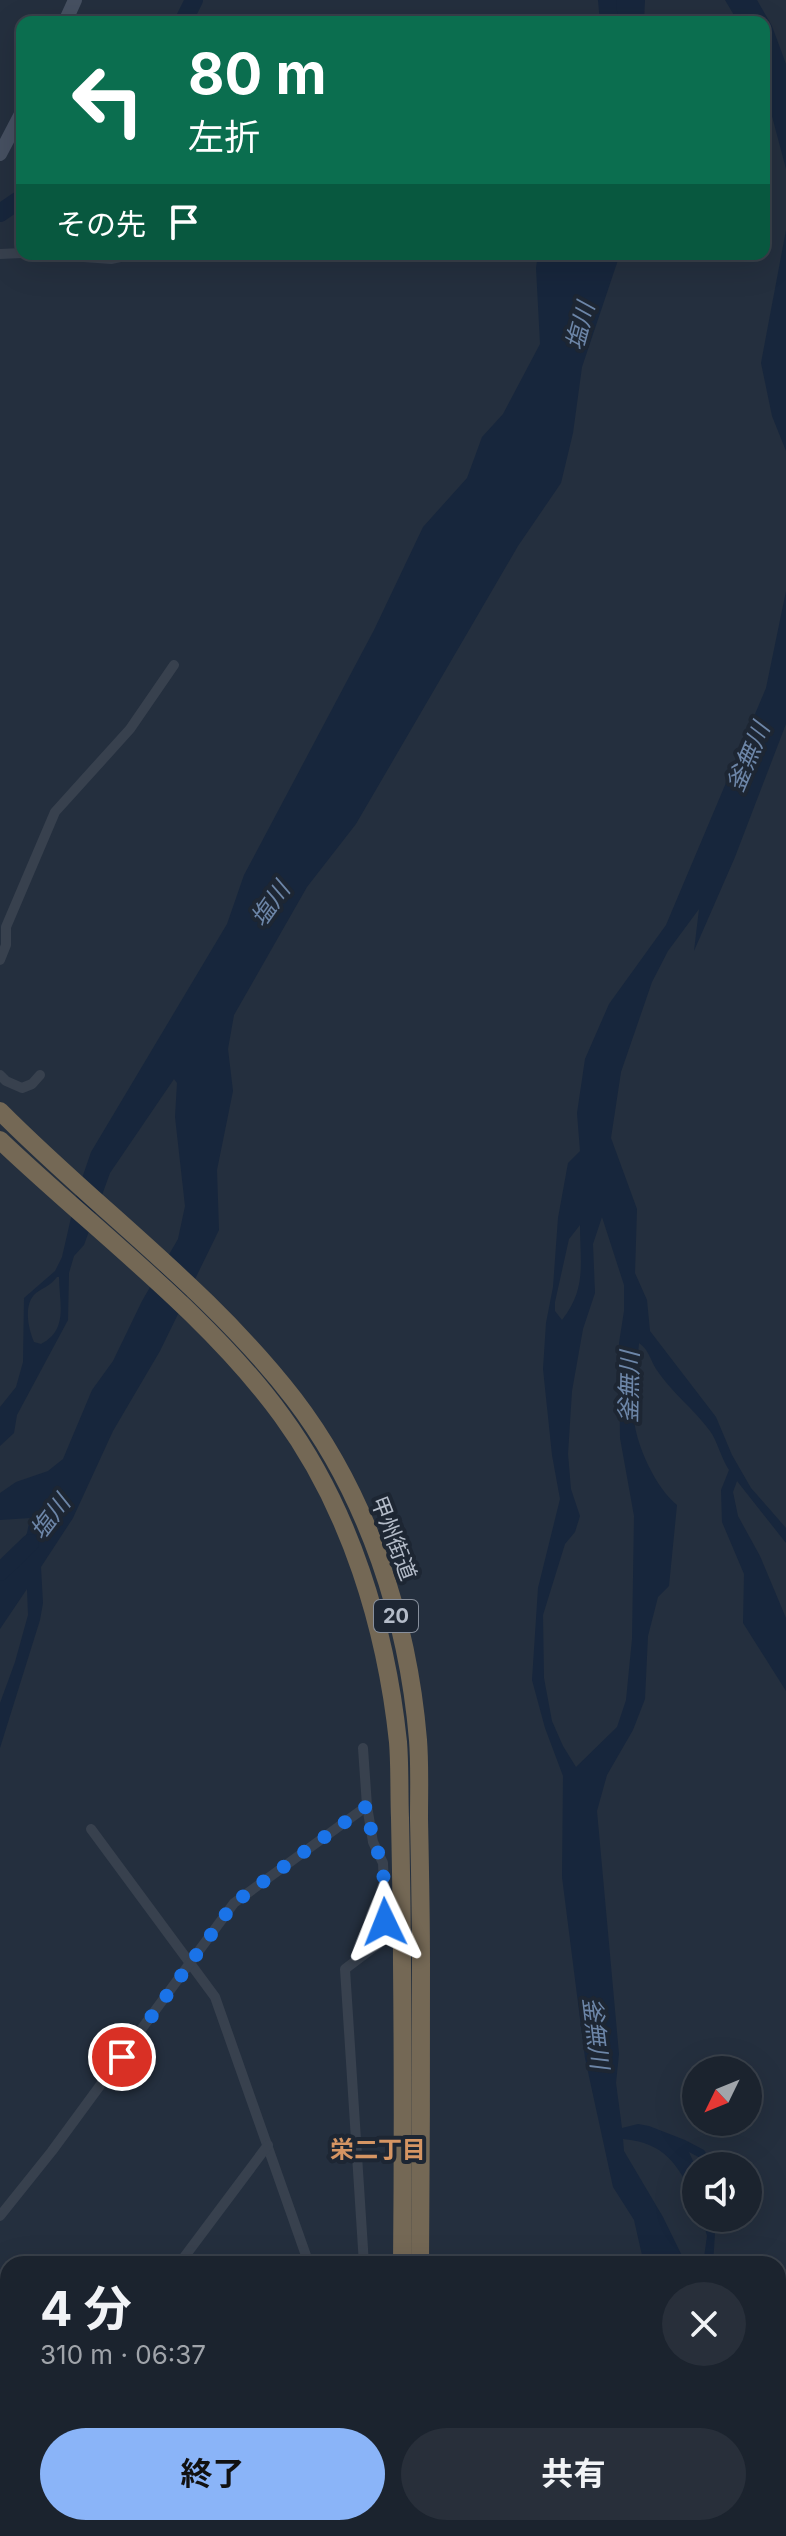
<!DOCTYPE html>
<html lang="ja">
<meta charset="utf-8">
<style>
body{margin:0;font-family:Inter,"Noto Sans JP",sans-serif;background:#282f3a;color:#f1f3f6;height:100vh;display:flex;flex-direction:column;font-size:30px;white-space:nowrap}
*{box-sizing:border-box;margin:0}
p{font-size:26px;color:#a0a4aa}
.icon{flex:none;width:44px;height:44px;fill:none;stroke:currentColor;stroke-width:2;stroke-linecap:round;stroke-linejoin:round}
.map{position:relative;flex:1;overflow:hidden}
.side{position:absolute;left:0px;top:2256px;width:786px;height:280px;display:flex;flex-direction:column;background:#1b232e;border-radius:24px 24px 0 0;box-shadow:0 8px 32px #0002,0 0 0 2px #39404a}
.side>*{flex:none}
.hud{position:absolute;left:16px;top:16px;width:754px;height:244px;border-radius:16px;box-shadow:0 8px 32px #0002,0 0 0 2px #39404a;background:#0b6e4f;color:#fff;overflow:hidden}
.needle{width:52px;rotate:227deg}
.controls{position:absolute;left:682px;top:2056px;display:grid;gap:16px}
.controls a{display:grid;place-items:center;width:80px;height:80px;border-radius:50%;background:#1b232e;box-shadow:0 8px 32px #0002,0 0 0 2px #39404a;font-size:40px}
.pin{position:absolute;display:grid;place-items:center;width:68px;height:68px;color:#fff;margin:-34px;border:4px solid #fff;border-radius:50%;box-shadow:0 2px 8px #0007}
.me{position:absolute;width:88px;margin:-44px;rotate:358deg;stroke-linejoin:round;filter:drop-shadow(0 0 6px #0008)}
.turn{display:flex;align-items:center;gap:28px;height:168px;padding:0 40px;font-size:36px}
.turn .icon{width:104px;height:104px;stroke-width:2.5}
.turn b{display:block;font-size:56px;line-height:68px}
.then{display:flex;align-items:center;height:76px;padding:0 40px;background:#0003;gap:16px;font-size:30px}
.round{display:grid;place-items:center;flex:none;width:84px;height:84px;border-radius:42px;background:#282f3a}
.summary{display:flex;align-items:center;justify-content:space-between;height:136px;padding:0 40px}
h1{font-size:48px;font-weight:700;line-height:60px}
.action{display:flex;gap:16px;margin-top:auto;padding:16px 40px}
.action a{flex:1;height:92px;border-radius:48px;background:#8ab4f8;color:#111;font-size:32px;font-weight:700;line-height:92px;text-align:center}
.action a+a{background:#282f3a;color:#f1f3f6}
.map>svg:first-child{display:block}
.water{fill:#17263c;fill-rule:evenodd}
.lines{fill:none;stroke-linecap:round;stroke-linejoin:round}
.river{stroke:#17263c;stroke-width:18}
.street{stroke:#38414e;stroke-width:10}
.secondary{stroke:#465061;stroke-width:14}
.highway{stroke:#746855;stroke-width:18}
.route{stroke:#1a73e8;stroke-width:14;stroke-dasharray:0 25.2}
.labels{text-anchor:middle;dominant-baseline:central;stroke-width:8;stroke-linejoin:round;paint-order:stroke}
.shield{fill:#1d2633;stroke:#878f9c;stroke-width:2}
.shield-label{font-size:20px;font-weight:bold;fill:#b4bcc9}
.street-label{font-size:22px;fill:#b4bcc9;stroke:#1d2633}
.water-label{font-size:24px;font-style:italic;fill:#6d86a8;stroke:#1d2633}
.neighbourhood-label{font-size:24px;font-weight:bold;fill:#d59563;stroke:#1d2633}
</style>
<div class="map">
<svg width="786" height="2536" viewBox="0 0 786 2536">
<rect width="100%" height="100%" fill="#242f3e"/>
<g class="water">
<polygon points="616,0 645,0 644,22 616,22"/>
<polygon points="725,0 757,0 772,26 786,64 786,169 764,86 764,22 738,22"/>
<polygon points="786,230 786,451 772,416 761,363"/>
<path d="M538 254H620L582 367 573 433 561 483 518 546 356 824 307 887 234 1015 228 1049 233 1091 217 1170 219 1230 160 1351 113 1431 73 1518 41 1567 43 1603 40 1620 0 1748V1703L15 1662 28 1615 27 1589 0 1629V1581L5 1576 27 1533 30 1518 0 1520V1493L16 1482 48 1471 63 1459 92 1390 113 1361 142 1301 178 1239 185 1206 175 1117 177 1083 174 1079 110 1173 84 1245 74 1256 69 1273 68 1320 17 1415 14 1433 0 1446V1407L16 1387 23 1362 24 1298 55 1271 62 1257 76 1196 91 1152 227 924 244 875 374 630 423 527 467 478 482 437 503 414 540 344 536 268ZM57 1277H59C59 1302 69 1330 41 1344L34 1342C28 1328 23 1304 36 1293 44 1287 50 1286 57 1277Z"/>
<path d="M786 591V724L735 857 694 951 699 909 668 951 652 982 621 1072 611 1138 637 1209 635 1273 647 1300 650 1331 716 1417 732 1455 751 1488 786 1528V1543L737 1481 733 1492 738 1516 760 1556 786 1618V1691L743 1623 744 1574 722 1522 721 1490 729 1470C721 1458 717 1440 710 1431 694 1409 671 1392 656 1369 650 1359 649 1350 639 1343 637 1368 632 1396 634 1420 637 1447 656 1488 677 1505L669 1586 658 1597 648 1636 645 1699 633 1730 607 1775 597 1811 619 2054 616 2083 622 2128 638 2124 649 2126 685 2140 704 2150 715 2166H706L704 2160 689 2152 696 2168V2199C676 2164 666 2143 623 2139L624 2151 663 2217 686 2264H644L634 2220 613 2187 585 2058 562 1877 563 1776 545 1728 532 1680 538 1588 560 1499 552 1455 543 1369 546 1323 553 1287 558 1218 568 1163 580 1151 577 1113 585 1059 609 1004 666 925 766 688ZM602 1217 624 1285V1311L619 1343 620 1438 634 1516 632 1639 626 1700 617 1727 576 1767 563 1746 552 1721 544 1678 543 1615 565 1544 575 1532 580 1516 571 1489 568 1454 572 1391 583 1329 595 1293 593 1244ZM580 1225C580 1263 587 1288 562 1320L555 1311V1302L569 1239Z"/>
<polygon points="702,2218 716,2218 713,2264 703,2264 707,2236"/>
</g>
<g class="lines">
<g class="river">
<polyline points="607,0 609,22"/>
<polyline points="183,22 194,0"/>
<polyline points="0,213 22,198"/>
<polyline points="0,1572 30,1543"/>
</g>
<g class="street">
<polyline points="0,254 22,253"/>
<polyline points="42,254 111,259 134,254"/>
<polyline points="0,960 6,945 6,927 55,812 130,729 174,665"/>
<polyline points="0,1075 6,1081 22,1088 32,1084 40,1075"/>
<polyline points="363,1748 367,1806 373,1842 383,1863 386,1938 345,1969 364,2264"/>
<polyline points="91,1829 215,1997 309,2264"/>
<polyline points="0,2216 52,2151 234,1903 367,1806"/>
<polyline points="179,2264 268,2145"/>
<polyline points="0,2380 8,2382"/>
<polyline points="49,2536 51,2528"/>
<polyline points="240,2536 243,2528"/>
</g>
<g class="secondary">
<polyline points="65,22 75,0"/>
<polyline points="0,154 22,112"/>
</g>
<g class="highway">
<path d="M0 1111C97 1209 210 1290 294 1399 368 1496 408 1620 418 1740 420 1766 419 1793 419 1819 420 1867 421 1915 421 1963 421 2063 421 2164 420 2264"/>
<path d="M0 1140C92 1228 207 1313 282 1416 350 1509 386 1628 398 1742 400 1767 399 1793 400 1818 401 1867 402 1916 402 1965 403 2065 403 2164 402 2264"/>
<polyline points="397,2536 397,2528"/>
<polyline points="416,2536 417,2528"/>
</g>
</g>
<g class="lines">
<polyline class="route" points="122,2057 234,1903 367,1806 373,1842 383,1863 385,1922"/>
</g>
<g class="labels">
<rect class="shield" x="374" y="1600" width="44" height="32" rx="6"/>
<g class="shield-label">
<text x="396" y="1616">20</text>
</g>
<g class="street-label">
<text transform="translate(394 1538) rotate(69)">甲州街道</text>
</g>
<g class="water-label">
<text transform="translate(580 326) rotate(-75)">塩川</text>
<text transform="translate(748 757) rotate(-67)">釜無川</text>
<text transform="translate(270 904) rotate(-55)">塩川</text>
<text transform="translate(629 1387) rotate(-89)">釜無川</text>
<text transform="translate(50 1517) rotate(-53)">塩川</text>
<text transform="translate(596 2033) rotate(83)">釜無川</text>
</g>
<g class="neighbourhood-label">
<text x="378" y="2149">栄二丁目</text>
</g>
</g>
</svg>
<div class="controls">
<a><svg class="needle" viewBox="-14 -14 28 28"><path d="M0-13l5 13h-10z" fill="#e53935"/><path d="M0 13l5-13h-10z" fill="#a0a4aa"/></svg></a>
<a><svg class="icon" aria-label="sound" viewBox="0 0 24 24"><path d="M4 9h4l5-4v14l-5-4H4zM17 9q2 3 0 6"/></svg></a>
</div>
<div class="pin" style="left:122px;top:2057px;background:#d93025"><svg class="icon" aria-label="arrive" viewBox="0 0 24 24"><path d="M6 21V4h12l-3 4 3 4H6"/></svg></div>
<svg class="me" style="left:385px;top:1922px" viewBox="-20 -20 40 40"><path d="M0-17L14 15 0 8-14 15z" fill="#1a73e8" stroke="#fff" stroke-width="4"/></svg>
<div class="hud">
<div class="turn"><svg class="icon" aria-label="left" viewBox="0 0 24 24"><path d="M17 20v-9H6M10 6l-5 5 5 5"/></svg><div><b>80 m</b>左折</div></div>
<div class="then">その先<svg class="icon" aria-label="arrive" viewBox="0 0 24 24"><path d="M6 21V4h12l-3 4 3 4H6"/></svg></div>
</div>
<section class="side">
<div class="summary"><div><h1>4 分</h1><p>310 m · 06:37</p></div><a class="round"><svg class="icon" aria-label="close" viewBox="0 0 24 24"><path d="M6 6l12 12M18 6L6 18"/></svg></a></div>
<div class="action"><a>終了</a><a>共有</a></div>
</section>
</div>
